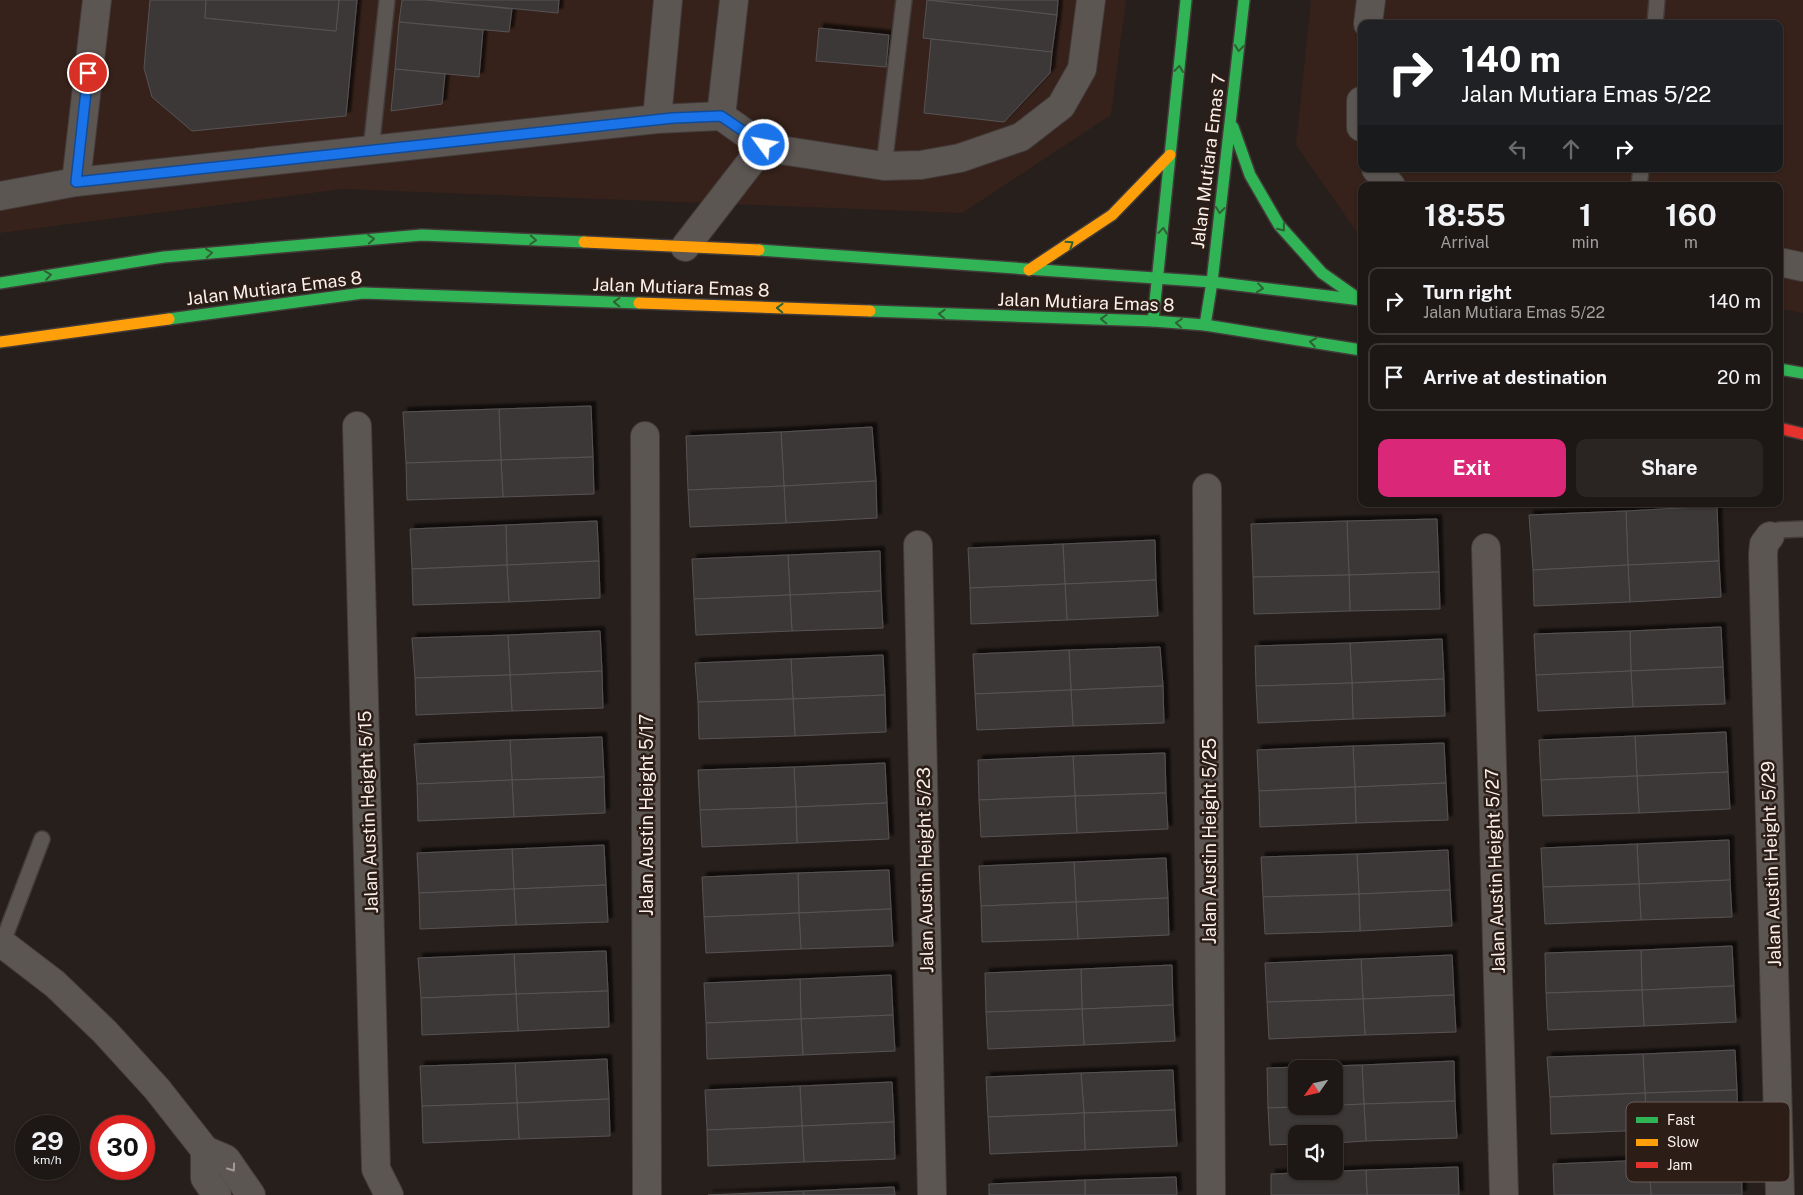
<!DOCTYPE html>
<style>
body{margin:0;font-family:"Public Sans",sans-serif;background:#2a2422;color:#f1f3f6;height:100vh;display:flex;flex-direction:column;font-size:19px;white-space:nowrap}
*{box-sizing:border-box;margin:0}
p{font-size:16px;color:#a09fa0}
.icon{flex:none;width:28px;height:28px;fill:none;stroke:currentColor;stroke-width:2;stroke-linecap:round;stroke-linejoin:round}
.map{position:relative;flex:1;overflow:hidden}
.drawer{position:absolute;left:1358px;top:182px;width:425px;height:325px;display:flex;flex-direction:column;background:#1d1715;border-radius:10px;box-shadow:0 1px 4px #0004,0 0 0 1px #3b3634}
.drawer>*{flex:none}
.top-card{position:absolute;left:1358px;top:20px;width:425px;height:152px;border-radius:10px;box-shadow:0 1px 4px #0004,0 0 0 1px #3b3634;background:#202124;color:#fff;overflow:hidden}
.needle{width:32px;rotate:236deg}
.buttons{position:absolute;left:1288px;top:1060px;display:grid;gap:10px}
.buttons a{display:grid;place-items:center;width:55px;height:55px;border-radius:10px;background:#1d1715;box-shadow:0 1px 4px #0004,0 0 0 1px #3b3634;font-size:25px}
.speed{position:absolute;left:15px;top:1115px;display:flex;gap:10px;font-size:25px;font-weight:700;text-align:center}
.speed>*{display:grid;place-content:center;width:65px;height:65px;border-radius:50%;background:#1d1715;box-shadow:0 1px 4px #0004,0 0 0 1px #3b3634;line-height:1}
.speed small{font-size:12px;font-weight:400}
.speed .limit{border:8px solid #d22;background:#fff;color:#111}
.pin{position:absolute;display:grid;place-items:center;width:42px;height:42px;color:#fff;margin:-21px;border:2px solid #fff;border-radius:50%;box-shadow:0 1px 5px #0007}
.me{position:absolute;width:55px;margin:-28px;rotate:302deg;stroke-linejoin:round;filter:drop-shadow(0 0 4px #0008)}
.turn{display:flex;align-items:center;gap:18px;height:105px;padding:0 20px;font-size:22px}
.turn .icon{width:65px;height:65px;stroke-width:2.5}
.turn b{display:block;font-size:35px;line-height:42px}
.lanes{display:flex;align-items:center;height:48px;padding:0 20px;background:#0003;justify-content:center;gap:25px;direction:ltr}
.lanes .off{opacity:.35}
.eta{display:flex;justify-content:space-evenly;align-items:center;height:85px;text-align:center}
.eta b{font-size:30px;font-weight:700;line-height:35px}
.primary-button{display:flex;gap:10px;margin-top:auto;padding:10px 20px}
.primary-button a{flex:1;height:58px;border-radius:10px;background:#db2777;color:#fff;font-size:20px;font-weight:700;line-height:58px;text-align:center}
.primary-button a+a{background:#2a2422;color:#f1f3f6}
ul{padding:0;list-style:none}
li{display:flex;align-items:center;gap:15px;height:68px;margin:0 10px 8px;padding:0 10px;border:2px solid #3b3634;border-radius:10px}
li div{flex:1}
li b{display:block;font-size:19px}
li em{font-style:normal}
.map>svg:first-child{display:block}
.built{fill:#36221a;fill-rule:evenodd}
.building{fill:#3c3838;stroke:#575354;filter:url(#shadow)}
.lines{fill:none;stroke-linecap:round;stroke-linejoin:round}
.lane-casing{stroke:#423b39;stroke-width:18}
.street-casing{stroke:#423b39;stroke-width:30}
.fast-casing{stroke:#423b39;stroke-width:14}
.slow-casing{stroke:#423b39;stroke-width:14}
.jam-casing{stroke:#423b39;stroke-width:14}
.lane{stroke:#5c5653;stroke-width:15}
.street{stroke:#5c5653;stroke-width:28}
.fast{stroke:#30b455;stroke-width:11}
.slow{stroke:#ff9f0a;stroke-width:11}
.jam{stroke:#e5322d;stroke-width:11}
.oneway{stroke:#2e6133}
.oneway2{stroke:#a39b97}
.route-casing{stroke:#114b97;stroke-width:12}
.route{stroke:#1a73e8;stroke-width:9}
.labels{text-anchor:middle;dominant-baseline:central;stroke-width:5;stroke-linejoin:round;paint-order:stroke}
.street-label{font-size:18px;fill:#faf0eb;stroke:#2c1d17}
.key{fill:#2c1d17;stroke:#6a5c57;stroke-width:1}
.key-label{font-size:14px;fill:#faf0eb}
</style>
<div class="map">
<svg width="1803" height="1195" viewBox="0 0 1803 1195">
<defs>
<filter id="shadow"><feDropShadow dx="4.5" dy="-4.5" stdDeviation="1" flood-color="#0009"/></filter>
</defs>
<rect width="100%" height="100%" fill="#271f1c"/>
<g class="built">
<polygon points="0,0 1126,0 1111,115 962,213 343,189 0,233"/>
<path d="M1311 0H1803V313L1779 308V186H1361V238L1296 145ZM1361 24H1779V169H1361Z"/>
</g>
<g class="building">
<polygon points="150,0 206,0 205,18 336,31 339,0 357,0 346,116 192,131 152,97 144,68"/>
<polygon points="206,0 339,0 336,31 205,18"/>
<polygon points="402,0 427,0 512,9 509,32 399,22"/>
<polygon points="427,0 559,0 558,13"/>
<polygon points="927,0 1058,0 1057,15"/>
<polygon points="927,0 1057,15 1052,52 923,38"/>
<polygon points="399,22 483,30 479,77 395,69"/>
<polygon points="819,28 889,35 886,67 816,61"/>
<polygon points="931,39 1052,52 1050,73 1004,122 924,113"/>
<polygon points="395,69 445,74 442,104 391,111"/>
<polygon points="591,406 593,457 501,460 499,409"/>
<polygon points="499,409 501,460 406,463 403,412"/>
<polygon points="872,427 876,481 784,486 781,432"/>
<polygon points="781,432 784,486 688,490 686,436"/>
<polygon points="593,457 594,494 503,497 501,460"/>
<polygon points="501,460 503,497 407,500 406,463"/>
<polygon points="876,481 877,518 786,523 784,486"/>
<polygon points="784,486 786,523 690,527 688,490"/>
<polygon points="1717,506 1719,561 1628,565 1626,511"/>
<polygon points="1626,511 1628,565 1533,570 1529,515"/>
<polygon points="1437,519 1439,572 1349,575 1347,521"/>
<polygon points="597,521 599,561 507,565 506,525"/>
<polygon points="1347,521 1349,575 1253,577 1251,524"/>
<polygon points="506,525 507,565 412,569 410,529"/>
<polygon points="1155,540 1156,580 1065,584 1063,544"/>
<polygon points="1063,544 1065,584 970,588 968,548"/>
<polygon points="880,551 881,591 790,595 788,555"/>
<polygon points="788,555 790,595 694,599 692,559"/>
<polygon points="599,561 600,598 509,602 507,565"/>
<polygon points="1719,561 1721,597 1630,602 1628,565"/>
<polygon points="507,565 509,602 413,605 412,569"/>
<polygon points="1628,565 1630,602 1534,606 1533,570"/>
<polygon points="1439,572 1440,609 1350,611 1349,575"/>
<polygon points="1349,575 1350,611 1254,614 1253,577"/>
<polygon points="1156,580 1158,616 1067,620 1065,584"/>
<polygon points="1065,584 1067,620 971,624 970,588"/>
<polygon points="881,591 883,628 792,631 790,595"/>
<polygon points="790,595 792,631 696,635 694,599"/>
<polygon points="1721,627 1723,667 1631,671 1630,631"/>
<polygon points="600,631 602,671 510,675 508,635"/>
<polygon points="1630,631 1631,671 1536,675 1534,634"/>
<polygon points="508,635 510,675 415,678 412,638"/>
<polygon points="1442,639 1444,679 1352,683 1350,643"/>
<polygon points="1350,643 1352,683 1256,686 1255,646"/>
<polygon points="1160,647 1163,686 1071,690 1069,650"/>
<polygon points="1069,650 1071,690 975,694 973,654"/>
<polygon points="883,655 885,695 793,699 791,659"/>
<polygon points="791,659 793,699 698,702 695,663"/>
<polygon points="1723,667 1725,704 1633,707 1631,671"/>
<polygon points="602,671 603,708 512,711 510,675"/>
<polygon points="1631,671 1633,707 1538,711 1536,675"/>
<polygon points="510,675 512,711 416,715 415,678"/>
<polygon points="1444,679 1445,716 1353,719 1352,683"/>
<polygon points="1352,683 1353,719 1258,723 1256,686"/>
<polygon points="1163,686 1164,723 1073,726 1071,690"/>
<polygon points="1071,690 1073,726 977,730 975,694"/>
<polygon points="885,695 886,732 795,736 793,699"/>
<polygon points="793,699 795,736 699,739 698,702"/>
<polygon points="1726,732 1728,772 1637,776 1635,736"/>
<polygon points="1635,736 1637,776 1541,780 1539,740"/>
<polygon points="602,737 604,777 512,780 510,740"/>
<polygon points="510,740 512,780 417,784 414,744"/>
<polygon points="1444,743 1446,783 1355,787 1353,746"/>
<polygon points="1353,746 1355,787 1259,791 1257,750"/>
<polygon points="1165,753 1166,793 1075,796 1073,756"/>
<polygon points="1073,756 1075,796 979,800 978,760"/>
<polygon points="885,763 887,803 796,807 794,767"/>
<polygon points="794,767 796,807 700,810 698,770"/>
<polygon points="1728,772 1730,809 1639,813 1637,776"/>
<polygon points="1637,776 1639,813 1543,816 1541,780"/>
<polygon points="604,777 605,813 514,817 512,780"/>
<polygon points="512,780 514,817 418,821 417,784"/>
<polygon points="1446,783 1448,820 1356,823 1355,787"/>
<polygon points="1355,787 1356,823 1260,827 1259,791"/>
<polygon points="1166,793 1168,829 1077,833 1075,796"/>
<polygon points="1075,796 1077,833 981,837 979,800"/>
<polygon points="887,803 889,839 797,843 796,807"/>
<polygon points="796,807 797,843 702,847 700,810"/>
<polygon points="1729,840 1730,880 1639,884 1637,844"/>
<polygon points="1637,844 1639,884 1543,887 1541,848"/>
<polygon points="604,845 606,885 514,889 512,849"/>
<polygon points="512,849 514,889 419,893 417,853"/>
<polygon points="1448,850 1450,890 1359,894 1357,854"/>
<polygon points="1357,854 1359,894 1263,897 1261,857"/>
<polygon points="1166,858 1168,898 1076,902 1074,862"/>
<polygon points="1074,862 1076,902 981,906 979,866"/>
<polygon points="889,870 891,909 799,913 798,873"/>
<polygon points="798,873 799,913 704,917 702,877"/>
<polygon points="1730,880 1732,917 1641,920 1639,884"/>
<polygon points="1639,884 1641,920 1545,924 1543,887"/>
<polygon points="606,885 608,922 516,925 514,889"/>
<polygon points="514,889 516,925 420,929 419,893"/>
<polygon points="1450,890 1452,926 1360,931 1359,894"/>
<polygon points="1359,894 1360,931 1265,934 1263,897"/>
<polygon points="1168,898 1169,935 1078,939 1076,902"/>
<polygon points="1076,902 1078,939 982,942 981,906"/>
<polygon points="891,909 893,946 801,949 799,913"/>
<polygon points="799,913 801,949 706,953 704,917"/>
<polygon points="1732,946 1734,986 1642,990 1641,950"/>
<polygon points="1641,950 1642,990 1546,993 1545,953"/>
<polygon points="606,951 608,991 516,994 514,954"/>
<polygon points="514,954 516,994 421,998 418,958"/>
<polygon points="1452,955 1454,995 1363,999 1361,959"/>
<polygon points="1361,959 1363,999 1267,1002 1265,963"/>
<polygon points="1172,965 1173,1005 1082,1009 1081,969"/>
<polygon points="1081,969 1082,1009 986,1012 985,973"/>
<polygon points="891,975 893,1015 801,1019 800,979"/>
<polygon points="800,979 801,1019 706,1023 704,983"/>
<polygon points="1734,986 1736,1022 1644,1026 1642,990"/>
<polygon points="1642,990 1644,1026 1548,1030 1546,993"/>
<polygon points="608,991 609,1027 518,1031 516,994"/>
<polygon points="516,994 518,1031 422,1035 421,998"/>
<polygon points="1454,995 1456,1032 1365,1035 1363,999"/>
<polygon points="1363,999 1365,1035 1269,1039 1267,1002"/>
<polygon points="1173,1005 1175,1041 1084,1045 1082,1009"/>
<polygon points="1082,1009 1084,1045 988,1049 986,1012"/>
<polygon points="893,1015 895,1051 803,1055 801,1019"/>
<polygon points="801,1019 803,1055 707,1059 706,1023"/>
<polygon points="1735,1050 1737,1090 1645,1093 1643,1054"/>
<polygon points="1643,1054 1645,1093 1550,1097 1547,1057"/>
<polygon points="607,1059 609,1099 517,1103 515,1063"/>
<polygon points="1454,1061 1455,1101 1364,1104 1362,1065"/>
<polygon points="515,1063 517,1103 422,1106 420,1066"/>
<polygon points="1362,1065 1364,1104 1334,1106 1334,1069 1296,1069 1296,1106 1322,1106 1268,1108 1267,1068"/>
<polygon points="1173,1070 1175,1110 1084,1113 1081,1073"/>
<polygon points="1081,1073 1084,1113 988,1117 986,1077"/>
<polygon points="892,1082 894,1122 802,1126 800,1086"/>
<polygon points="800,1086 802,1126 707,1130 705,1090"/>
<polygon points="1737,1090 1738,1126 1647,1130 1645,1093"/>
<polygon points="1645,1093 1647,1130 1551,1134 1550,1097"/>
<polygon points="609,1099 610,1136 519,1139 517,1103"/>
<polygon points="1455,1101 1457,1138 1366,1141 1364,1104"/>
<polygon points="517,1103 519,1139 423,1143 422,1106"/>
<polygon points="1364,1104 1366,1141 1334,1143 1334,1134 1296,1134 1296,1144 1270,1145 1268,1108"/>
<polygon points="1175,1110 1177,1146 1085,1150 1084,1113"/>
<polygon points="1084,1113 1085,1150 990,1154 988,1117"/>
<polygon points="894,1122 895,1159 804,1162 802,1126"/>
<polygon points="802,1126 804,1162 708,1166 707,1130"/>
<polygon points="1741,1156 1742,1195 1651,1195 1649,1160"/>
<polygon points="1649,1160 1651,1195 1554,1195 1553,1164"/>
<polygon points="1458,1167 1459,1195 1367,1195 1366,1170"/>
<polygon points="1366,1170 1367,1195 1271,1195 1271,1174"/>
<polygon points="1176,1177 1177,1195 1085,1195 1085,1180"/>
<polygon points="1085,1180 1085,1195 989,1195 989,1184"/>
<polygon points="894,1187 895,1195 804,1195 803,1191"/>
<polygon points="803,1191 804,1195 708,1195"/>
</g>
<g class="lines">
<g class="lane-casing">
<g id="lane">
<polyline points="1655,24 1657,0"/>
<polyline points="371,150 387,0"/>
<polyline points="884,166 904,0"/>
<polyline points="1639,186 1641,169"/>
<polyline points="1770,536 1779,530 1803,529"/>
<polyline points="2,944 42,839"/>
</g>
</g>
<g class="street-casing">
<g id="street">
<polyline points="1368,24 1371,0"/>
<polyline points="1361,101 1361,127"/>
<polyline points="721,116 734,0"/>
<polyline points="657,119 668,0"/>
<polyline points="1376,169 1391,186"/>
<polyline points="76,182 97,0"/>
<polyline points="0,196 76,182 657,119 721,116 755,140 774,149 884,166 921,165 960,158 1021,137 1061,106 1082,69 1091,0"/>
<polyline points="685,247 764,145"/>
<polyline points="1779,262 1803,267"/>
<polyline points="357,426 376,1169 389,1195"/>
<polyline points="645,436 647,1195"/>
<polyline points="1207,488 1211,1195"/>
<polyline points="1770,536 1764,544 1763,554 1780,1195"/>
<polyline points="918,545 932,1195"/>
<polyline points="1486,548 1504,1195"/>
<polyline points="0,942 55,984 105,1032 157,1089 205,1150 226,1159 251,1195"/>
<polyline points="205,1150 205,1178 217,1195"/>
</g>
</g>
<g class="fast-casing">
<g id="fast">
<polyline points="1233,127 1250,175 1279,225 1322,273 1356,297"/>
<polyline points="759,250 1212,282 1361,300"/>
<polyline points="0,283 164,257 422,235 584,242"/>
<polyline points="870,311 1153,321 1205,325 1361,350"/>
<polyline points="169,319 363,293 639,303"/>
<polyline points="1153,321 1186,0"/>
<polyline points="1205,325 1212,282 1244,0"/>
<polyline points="1779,369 1803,373"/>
</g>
</g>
<g class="slow-casing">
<g id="slow">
<polyline points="584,242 759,250"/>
<polyline points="1029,270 1112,215 1170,155"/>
<polyline points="639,303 870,311"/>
<polyline points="0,342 169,319"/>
</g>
</g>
<g class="jam-casing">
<polyline id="jam" points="1779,428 1803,434"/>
</g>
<use href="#lane" class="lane"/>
<use href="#street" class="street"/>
<use href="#fast" class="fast"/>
<use href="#slow" class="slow"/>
<use href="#jam" class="jam"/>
</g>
<defs><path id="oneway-chevron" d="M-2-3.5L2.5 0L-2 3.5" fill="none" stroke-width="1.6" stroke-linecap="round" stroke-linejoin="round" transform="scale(1.25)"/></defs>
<g class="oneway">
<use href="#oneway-chevron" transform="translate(1239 48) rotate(96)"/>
<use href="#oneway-chevron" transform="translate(1179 69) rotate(-84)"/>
<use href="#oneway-chevron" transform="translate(1220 210) rotate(97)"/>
<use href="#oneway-chevron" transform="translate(1282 228) rotate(52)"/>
<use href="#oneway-chevron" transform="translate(1163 231) rotate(-84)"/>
<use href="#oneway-chevron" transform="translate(371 239) rotate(-5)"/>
<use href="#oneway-chevron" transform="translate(533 240) rotate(3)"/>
<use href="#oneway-chevron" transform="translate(1070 244) rotate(-34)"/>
<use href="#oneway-chevron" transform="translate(209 253) rotate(-5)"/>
<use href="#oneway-chevron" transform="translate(48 275) rotate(-9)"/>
<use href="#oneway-chevron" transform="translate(1260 288) rotate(7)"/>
<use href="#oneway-chevron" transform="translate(617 302) rotate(-178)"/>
<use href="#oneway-chevron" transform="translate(780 308) rotate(-178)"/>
<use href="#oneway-chevron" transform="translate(942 314) rotate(-178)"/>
<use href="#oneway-chevron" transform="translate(1104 319) rotate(-178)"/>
<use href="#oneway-chevron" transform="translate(1179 323) rotate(-175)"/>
<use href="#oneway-chevron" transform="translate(1313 342) rotate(-171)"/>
</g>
<use class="oneway2" href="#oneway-chevron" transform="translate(232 1168) rotate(54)"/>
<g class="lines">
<g class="route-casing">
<polyline id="route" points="88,73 76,182 673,118 721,116 764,145"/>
</g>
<use href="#route" class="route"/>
</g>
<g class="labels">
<g class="street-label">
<text transform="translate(1208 161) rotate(-83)">Jalan Mutiara Emas 7</text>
<text transform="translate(681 287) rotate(2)">Jalan Mutiara Emas 8</text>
<text transform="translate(274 288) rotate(-7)">Jalan Mutiara Emas 8</text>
<text transform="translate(1086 302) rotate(2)">Jalan Mutiara Emas 8</text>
<text transform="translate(368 812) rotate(-92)">Jalan Austin Height 5/15</text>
<text transform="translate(646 815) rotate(-90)">Jalan Austin Height 5/17</text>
<text transform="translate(1209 841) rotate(-90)">Jalan Austin Height 5/25</text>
<text transform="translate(1771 864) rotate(-92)">Jalan Austin Height 5/29</text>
<text transform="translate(925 870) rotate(-91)">Jalan Austin Height 5/23</text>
<text transform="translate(1495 871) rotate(-92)">Jalan Austin Height 5/27</text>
</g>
</g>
<rect x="1626" y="1102" width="164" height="80" rx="8" class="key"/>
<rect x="1636" y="1117" width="22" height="6" fill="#30b455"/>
<rect x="1636" y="1139" width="22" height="7" fill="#ff9f0a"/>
<rect x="1636" y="1162" width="22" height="6" fill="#e5322d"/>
<g class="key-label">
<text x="1667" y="1125">Fast</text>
<text x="1667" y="1147">Slow</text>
<text x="1667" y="1170">Jam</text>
</g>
</svg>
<div class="buttons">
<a><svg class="needle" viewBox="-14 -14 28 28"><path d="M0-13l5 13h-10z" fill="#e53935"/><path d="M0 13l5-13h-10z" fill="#a09fa0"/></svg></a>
<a><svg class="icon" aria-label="sound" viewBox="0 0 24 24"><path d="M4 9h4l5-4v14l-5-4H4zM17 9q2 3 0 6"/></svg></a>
</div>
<div class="speed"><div>29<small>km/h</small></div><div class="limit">30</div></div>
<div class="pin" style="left:88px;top:73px;background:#d93025"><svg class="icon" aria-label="arrive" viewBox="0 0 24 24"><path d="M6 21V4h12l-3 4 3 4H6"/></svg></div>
<svg class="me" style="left:764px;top:145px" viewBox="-20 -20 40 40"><circle r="17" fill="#1a73e8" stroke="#fff" stroke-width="3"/><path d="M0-11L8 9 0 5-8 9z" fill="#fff"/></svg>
<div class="top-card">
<div class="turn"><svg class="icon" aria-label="right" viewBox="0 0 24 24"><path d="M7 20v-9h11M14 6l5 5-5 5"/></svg><div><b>140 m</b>Jalan Mutiara Emas 5/22</div></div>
<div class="lanes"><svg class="icon off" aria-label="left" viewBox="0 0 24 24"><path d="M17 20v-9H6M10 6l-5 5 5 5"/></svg><svg class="icon off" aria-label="ahead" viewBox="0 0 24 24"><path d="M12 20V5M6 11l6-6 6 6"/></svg><svg class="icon" aria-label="right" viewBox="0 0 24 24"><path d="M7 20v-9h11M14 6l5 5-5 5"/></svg></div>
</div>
<section class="drawer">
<div class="eta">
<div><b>18:55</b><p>Arrival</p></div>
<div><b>1</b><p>min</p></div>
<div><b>160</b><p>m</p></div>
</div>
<ul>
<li><svg class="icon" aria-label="right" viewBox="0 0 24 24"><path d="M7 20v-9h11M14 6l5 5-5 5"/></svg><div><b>Turn right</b><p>Jalan Mutiara Emas 5/22</p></div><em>140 m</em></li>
<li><svg class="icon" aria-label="arrive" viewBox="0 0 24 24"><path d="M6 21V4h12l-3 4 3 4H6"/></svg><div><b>Arrive at destination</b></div><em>20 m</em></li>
</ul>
<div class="primary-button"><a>Exit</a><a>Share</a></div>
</section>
</div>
